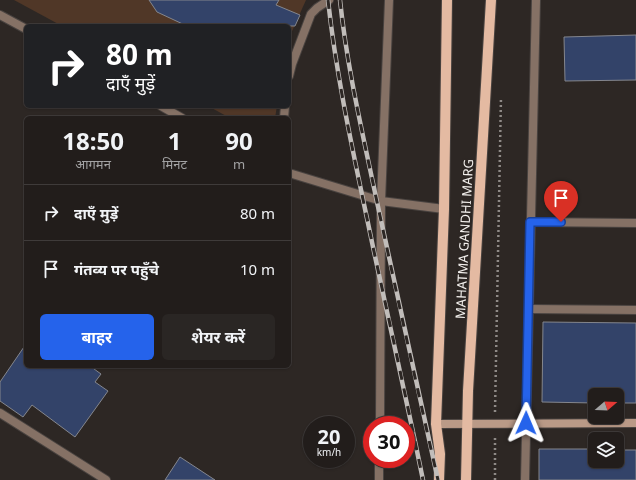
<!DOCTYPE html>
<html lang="hi">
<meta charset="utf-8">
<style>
body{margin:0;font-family:"Noto Sans","Noto Sans Devanagari",sans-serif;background:#2a2624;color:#f1f3f6;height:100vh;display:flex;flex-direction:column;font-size:15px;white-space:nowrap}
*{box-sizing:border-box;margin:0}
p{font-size:13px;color:#a2a2a3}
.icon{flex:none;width:22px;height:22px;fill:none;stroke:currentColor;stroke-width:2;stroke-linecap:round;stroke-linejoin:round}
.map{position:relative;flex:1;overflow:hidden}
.panel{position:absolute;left:24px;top:116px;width:267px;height:252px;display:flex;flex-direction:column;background:#221d1b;border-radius:6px;box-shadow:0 1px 3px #0004,0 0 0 1px #3f3b3a}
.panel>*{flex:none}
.banner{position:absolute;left:24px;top:24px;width:267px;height:84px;border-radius:6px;box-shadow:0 1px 3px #0004,0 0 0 1px #3f3b3a;background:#202124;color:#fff;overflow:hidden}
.needle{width:26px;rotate:71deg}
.tools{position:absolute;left:588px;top:388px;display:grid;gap:8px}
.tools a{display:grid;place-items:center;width:36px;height:36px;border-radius:6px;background:#221d1b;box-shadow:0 1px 3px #0004,0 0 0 1px #3f3b3a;font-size:20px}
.speed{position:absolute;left:303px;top:416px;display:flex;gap:8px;font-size:20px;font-weight:700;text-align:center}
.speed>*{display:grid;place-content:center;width:52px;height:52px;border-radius:50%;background:#221d1b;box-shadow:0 1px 3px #0004,0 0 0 1px #3f3b3a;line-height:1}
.speed small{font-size:10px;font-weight:400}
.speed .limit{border:6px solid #d22;background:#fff;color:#111}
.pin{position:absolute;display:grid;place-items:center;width:34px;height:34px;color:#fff;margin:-41px -17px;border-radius:50% 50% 50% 0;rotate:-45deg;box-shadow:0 0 4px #0007}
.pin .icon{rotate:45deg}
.me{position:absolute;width:44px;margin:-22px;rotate:1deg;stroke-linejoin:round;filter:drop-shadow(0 0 3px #0008)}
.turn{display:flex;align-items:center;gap:14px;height:84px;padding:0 16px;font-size:18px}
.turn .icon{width:52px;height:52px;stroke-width:2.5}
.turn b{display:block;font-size:28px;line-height:34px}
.eta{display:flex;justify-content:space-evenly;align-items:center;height:68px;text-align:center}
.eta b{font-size:24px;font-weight:700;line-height:28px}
.cta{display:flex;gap:8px;margin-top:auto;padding:8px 16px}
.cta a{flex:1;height:46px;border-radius:6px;background:#2563eb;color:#fff;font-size:16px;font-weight:700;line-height:46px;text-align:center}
.cta a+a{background:#2a2624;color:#f1f3f6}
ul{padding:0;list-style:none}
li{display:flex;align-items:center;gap:12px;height:56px;padding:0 16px;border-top:1px solid #3f3b3a}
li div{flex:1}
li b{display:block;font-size:15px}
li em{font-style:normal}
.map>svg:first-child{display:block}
.green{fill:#503727}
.building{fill:#334369;stroke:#84868d}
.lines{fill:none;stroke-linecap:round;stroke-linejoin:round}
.lane-casing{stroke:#494340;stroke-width:10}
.street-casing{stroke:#494340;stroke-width:10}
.secondary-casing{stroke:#494340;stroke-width:10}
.primary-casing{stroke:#494340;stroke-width:12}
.path{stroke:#8f8a87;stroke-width:2.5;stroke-dasharray:2 3;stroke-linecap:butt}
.lane{stroke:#857165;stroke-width:8}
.street{stroke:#857165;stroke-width:8}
.secondary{stroke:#ba9a87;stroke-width:8}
.primary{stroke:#e4baa2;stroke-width:10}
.rail-casing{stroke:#c1bdba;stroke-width:4.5}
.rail{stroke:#2d2724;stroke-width:3;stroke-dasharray:9;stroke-linecap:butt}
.route-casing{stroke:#184099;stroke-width:10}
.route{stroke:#2563eb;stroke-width:7}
.labels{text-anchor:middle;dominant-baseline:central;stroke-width:3.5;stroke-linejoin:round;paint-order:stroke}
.street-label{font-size:13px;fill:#f3f0ed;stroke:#2d2724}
</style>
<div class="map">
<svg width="636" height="480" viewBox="0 0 636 480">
<rect width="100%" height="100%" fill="#2d2724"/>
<g class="green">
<polygon points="14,0 306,0 289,38 289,26 62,26"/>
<polygon points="208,106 277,106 275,118 230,118"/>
</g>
<g class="building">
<polygon points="149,0 279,0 276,5 300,15 295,26 187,26 157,12"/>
<polygon points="636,35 636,80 565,81 564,37"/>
<polygon points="543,322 636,323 636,403 617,403 617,395 595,395 595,403 542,402"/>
<polygon points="26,344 26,366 90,366 101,374 95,382 108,391 75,437 32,405 23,417 0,401 0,382"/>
<polygon points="539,449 595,449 595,461 617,461 617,450 636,450 636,480 539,480"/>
<polygon points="180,457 215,480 165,480"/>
</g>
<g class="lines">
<g class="lane-casing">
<g id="lane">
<polyline points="289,76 292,64 311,14 317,8 329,0"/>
<polyline points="284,118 285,106"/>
<polyline points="381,201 389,0"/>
</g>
</g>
<g class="street-casing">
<g id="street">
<polyline points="0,15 26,29"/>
<polyline points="161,106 182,118"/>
<polyline points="289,173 381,201 444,209"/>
<polyline points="531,222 636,223"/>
<polyline points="529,309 636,310"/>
<polyline points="0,413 106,480"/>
<polyline points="380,425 381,201"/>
<polyline points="379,480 379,459"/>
<polyline points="525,480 536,0"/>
</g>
</g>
<g class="secondary-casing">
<polyline id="secondary" points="436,424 636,423"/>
</g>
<g class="primary-casing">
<g id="primary">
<polyline points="439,480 440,454 436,424 444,209 447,0"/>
<polyline points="466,480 468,391 491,0"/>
</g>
</g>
<g class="path">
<polyline points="495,412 501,97"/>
<polyline points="495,480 495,437"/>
</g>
<use href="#lane" class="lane"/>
<use href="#street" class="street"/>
<use href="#secondary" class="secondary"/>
<use href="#primary" class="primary"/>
<g class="rail-casing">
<g id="rail">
<path d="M328 0C337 83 356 165 373 247 390 324 407 402 423 480"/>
<path d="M340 0C347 68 363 135 377 202 397 295 417 388 438 480"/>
</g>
</g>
<use href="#rail" class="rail"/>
</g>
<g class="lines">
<g class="route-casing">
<polyline id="route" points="526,423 530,222 561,222"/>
</g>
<use href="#route" class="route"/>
</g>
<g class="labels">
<g class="street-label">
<text transform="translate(464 239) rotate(-87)">MAHATMA GANDHI MARG</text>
</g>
</g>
</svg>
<div class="tools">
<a><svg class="needle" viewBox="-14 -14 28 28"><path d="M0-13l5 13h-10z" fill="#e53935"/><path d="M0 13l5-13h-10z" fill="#a2a2a3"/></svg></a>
<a><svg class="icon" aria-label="layers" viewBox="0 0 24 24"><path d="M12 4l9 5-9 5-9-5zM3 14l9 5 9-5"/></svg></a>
</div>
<div class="speed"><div>20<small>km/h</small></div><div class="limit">30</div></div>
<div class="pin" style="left:561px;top:222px;background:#d93025"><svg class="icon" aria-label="arrive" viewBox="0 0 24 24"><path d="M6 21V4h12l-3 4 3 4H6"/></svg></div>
<svg class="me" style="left:526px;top:423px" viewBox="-20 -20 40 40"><path d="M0-17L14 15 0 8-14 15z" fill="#2563eb" stroke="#fff" stroke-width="4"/></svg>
<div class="banner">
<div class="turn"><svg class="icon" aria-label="right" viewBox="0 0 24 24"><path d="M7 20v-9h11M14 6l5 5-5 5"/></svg><div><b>80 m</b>दाएँ मुड़ें</div></div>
</div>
<section class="panel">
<div class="eta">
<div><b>18:50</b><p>आगमन</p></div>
<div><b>1</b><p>मिनट</p></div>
<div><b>90</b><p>m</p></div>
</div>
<ul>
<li><svg class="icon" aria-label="right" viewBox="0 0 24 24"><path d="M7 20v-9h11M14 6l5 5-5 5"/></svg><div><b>दाएँ मुड़ें</b></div><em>80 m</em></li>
<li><svg class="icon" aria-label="arrive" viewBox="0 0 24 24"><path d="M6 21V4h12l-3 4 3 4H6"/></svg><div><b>गंतव्य पर पहुँचे</b></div><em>10 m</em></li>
</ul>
<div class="cta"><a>बाहर</a><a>शेयर करें</a></div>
</section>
</div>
